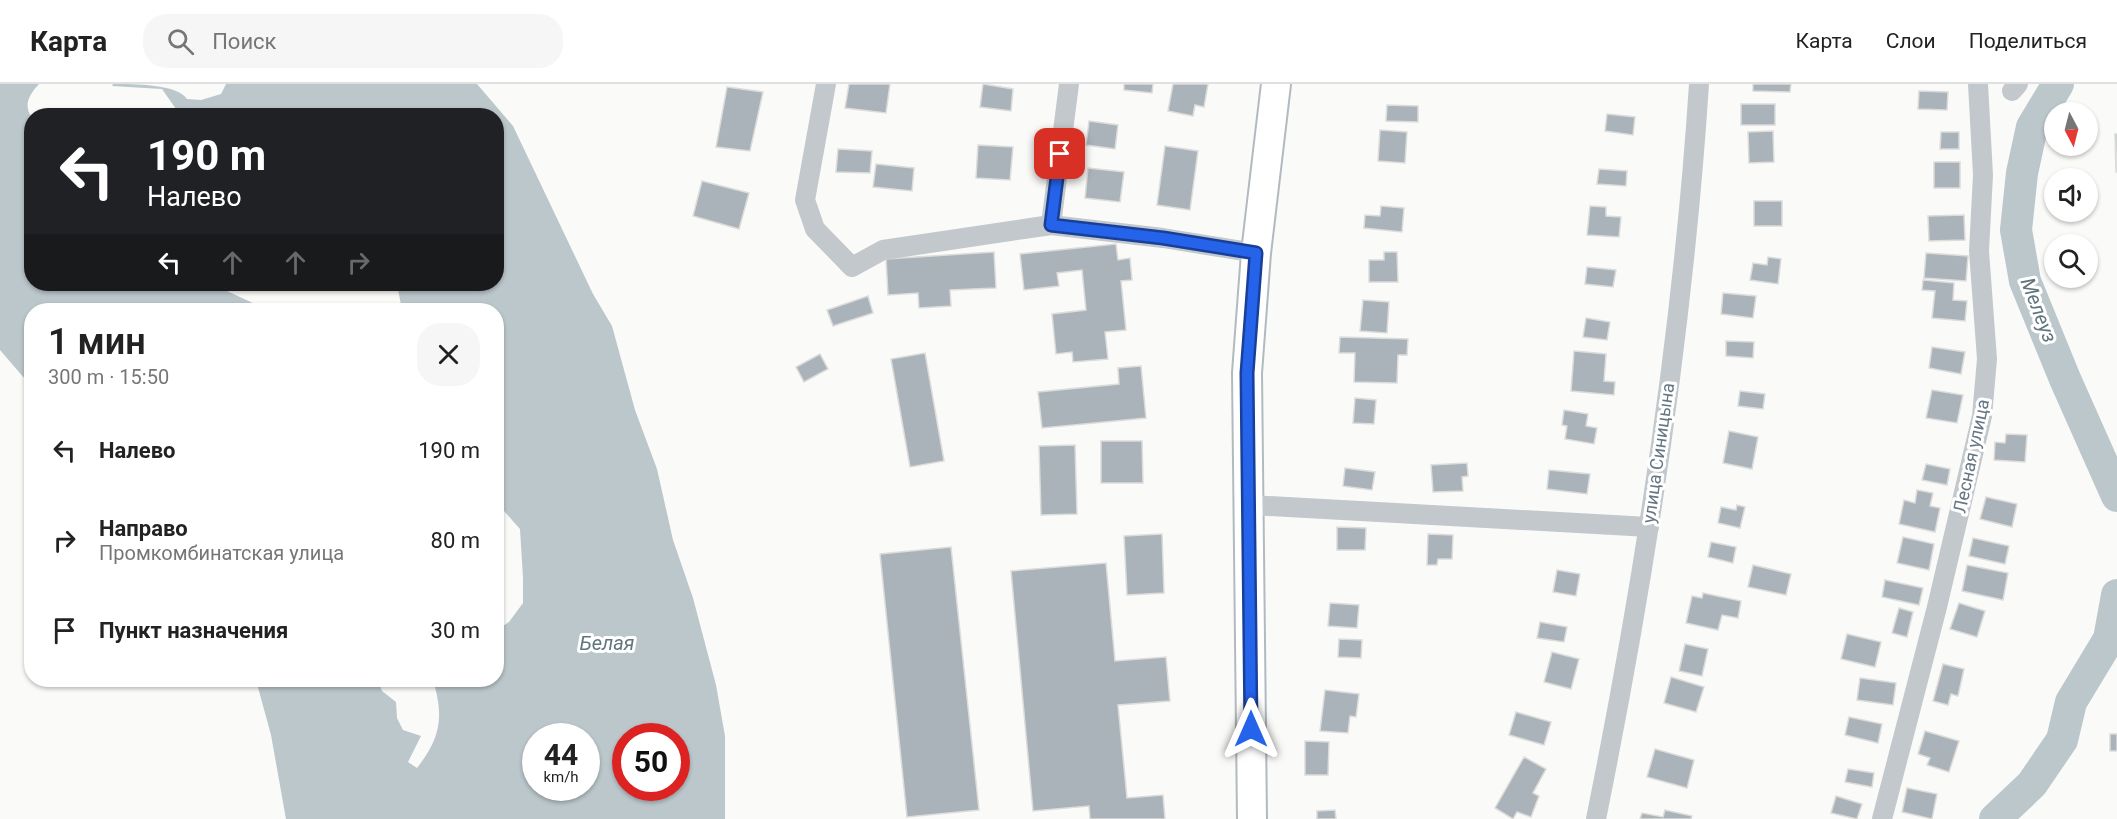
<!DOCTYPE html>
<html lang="ru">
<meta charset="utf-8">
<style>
body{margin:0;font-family:Roboto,sans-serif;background:#f6f6f6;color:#222;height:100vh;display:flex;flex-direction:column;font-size:22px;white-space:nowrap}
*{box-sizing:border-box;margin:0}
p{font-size:20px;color:#767676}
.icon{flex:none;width:33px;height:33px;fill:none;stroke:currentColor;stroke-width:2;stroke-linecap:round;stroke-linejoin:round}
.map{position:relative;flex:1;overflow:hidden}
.sheet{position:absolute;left:24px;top:219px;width:480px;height:384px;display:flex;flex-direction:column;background:#fff;border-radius:24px;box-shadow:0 2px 4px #0004}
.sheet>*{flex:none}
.banner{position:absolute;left:24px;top:24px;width:480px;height:183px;border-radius:24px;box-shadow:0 2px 4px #0004;background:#202124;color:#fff;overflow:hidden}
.needle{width:39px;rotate:173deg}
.tools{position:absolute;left:2044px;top:18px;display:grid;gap:12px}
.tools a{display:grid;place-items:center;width:54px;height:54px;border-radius:50%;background:#fff;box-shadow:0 2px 4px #0004;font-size:30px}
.speed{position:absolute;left:522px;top:639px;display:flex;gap:12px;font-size:30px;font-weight:700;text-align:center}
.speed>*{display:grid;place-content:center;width:78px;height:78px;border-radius:50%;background:#fff;box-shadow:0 2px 4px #0004;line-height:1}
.speed small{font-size:15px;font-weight:400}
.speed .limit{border:9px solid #d22;background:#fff;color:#111}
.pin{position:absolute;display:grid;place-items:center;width:51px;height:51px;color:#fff;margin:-26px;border-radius:12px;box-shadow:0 3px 9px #0006}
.me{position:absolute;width:66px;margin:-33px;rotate:0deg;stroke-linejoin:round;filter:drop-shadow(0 0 4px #0008)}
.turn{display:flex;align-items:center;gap:21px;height:126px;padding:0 24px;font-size:27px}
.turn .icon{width:78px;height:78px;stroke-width:2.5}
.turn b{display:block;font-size:42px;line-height:51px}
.lanes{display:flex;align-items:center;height:57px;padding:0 24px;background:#0003;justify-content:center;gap:30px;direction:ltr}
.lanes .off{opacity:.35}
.round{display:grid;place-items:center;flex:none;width:63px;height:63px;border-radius:24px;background:#f6f6f6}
.headline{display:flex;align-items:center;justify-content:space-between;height:102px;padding:0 24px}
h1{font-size:36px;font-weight:600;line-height:45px}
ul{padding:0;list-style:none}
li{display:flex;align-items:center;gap:18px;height:90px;padding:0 24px}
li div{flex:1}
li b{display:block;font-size:22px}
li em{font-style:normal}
header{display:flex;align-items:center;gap:36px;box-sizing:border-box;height:84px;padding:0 30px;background:#fff;border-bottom:2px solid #e0e0e0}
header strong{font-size:28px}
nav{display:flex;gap:33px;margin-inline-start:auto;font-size:21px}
.search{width:420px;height:54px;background:#f6f6f6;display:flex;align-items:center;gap:15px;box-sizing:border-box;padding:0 21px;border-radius:24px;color:#767676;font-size:22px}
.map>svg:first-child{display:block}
.water{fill:#bbc7cb;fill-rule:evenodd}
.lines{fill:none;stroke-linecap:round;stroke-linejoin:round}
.river{stroke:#bbc7cb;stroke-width:32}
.building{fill:#aab3b9;stroke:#dcdcda;stroke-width:1.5}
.secondary-casing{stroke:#b3babf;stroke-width:32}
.street{stroke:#c3c8cc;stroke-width:20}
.secondary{stroke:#fff;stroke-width:28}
.route-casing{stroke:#184099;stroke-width:15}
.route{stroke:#2563eb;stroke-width:10}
.labels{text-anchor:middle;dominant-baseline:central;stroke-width:6;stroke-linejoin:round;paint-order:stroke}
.street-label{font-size:18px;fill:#657683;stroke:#fff}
.water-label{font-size:20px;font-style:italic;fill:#60757c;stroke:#fff}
</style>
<header>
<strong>Карта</strong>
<div class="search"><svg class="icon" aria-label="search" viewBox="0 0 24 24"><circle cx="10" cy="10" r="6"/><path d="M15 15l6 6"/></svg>Поиск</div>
<nav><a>Карта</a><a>Слои</a><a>Поделиться</a></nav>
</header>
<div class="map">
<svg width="2117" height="735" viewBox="0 0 2117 735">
<rect width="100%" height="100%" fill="#fafaf8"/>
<g class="water">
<path d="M0 0H39C29 11 23 21 32 34V200H212L268 226H32L31 302 0 266Z"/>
<path d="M113 0C135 0 177 0 187 15L201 16 221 10 226 0H477L513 42 593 210 612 242 635 326 657 385 673 456 693 514 716 601 725 652V735H286L271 651 256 596H378L382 607 396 618 397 634 403 646 421 652 408 678 417 684C441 653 444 633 433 596H496L497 546 509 538 523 519V494L520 445 497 419 496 226H402L397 200H496V32L189 31 176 25 162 5 112 2ZM536 652H586V704H536ZM626 652H676V704H626Z"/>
</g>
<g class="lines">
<g class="river">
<polyline points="2058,0 2032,43 2022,89 2016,146 2025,197 2065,295 2117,412"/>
<polyline points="1995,735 2032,700 2062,656 2071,618 2109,555 2117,511"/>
</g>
</g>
<g class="building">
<polygon points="849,0 890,0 886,29 845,24"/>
<polygon points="983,0 1013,5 1011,27 980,23"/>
<polygon points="1124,0 1153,0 1152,9 1124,6"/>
<polygon points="1173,0 1208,0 1204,23 1195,21 1193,32 1168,27"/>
<polygon points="1753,0 1791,0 1790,8 1753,7"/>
<polygon points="727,3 763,8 750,67 716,63"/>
<polygon points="1919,7 1948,8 1947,26 1918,25"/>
<rect x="1741" y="20" width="34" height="21"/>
<polygon points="1387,21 1418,22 1418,38 1386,37"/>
<polygon points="1607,30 1635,33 1633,51 1605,47"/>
<polygon points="1089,37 1118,41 1115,65 1086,61"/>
<polygon points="1380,46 1407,48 1405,79 1378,77"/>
<polygon points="1773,47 1774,78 1749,79 1748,48"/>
<polygon points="1941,48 1959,48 1959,65 1940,65"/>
<polygon points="2115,50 2117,50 2117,88 2116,88"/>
<polygon points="978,61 1013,63 1010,96 976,94"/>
<polygon points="1165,62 1198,67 1190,126 1157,121"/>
<polygon points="838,65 872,67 870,89 836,88"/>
<rect x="1934" y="78" width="26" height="26"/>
<polygon points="876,80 914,84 912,107 873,103"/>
<polygon points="1088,84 1124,88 1120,118 1085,114"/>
<polygon points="1599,85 1627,87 1626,102 1597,100"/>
<polygon points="702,97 749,109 739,145 693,132"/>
<rect x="1754" y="117" width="28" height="25"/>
<polygon points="1381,122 1404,124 1402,148 1364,144 1365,131 1380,132"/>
<polygon points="1590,122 1606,123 1606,132 1621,133 1619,153 1587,151"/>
<polygon points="1964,131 1965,156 1929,157 1928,132"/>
<polygon points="1116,160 1118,176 1130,174 1132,196 1121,197 1126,246 1105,248 1108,275 1073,278 1072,268 1056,270 1052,230 1086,226 1082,186 1057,189 1059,202 1024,206 1020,170"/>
<polygon points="994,168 996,204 950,206 951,222 919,224 918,209 888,211 886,175"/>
<polygon points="1384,168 1397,168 1398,198 1369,198 1369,176 1384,176"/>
<polygon points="1926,169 1968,172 1966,197 1924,194"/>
<polygon points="1768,173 1781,175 1778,200 1750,196 1753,179 1767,181"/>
<polygon points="1587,183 1616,186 1613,203 1585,200"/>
<polygon points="1923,196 1954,199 1953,216 1967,217 1965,237 1932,234 1935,207 1922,206"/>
<polygon points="1723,209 1756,212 1753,234 1721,230"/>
<polygon points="868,212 873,229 833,242 827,226"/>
<polygon points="1363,216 1389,218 1387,249 1360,247"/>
<polygon points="1586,234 1610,238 1607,256 1583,253"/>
<polygon points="1340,253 1408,255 1407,271 1398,271 1397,299 1354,298 1355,269 1339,269"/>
<polygon points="1726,257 1754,258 1753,274 1726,272"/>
<polygon points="1932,263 1965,268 1961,290 1929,284"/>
<polygon points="1574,267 1606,270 1604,297 1615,298 1614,311 1571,307"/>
<polygon points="925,269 944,377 910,383 891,275"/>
<polygon points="820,270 828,285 804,298 796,283"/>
<polygon points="1141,282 1146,334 1042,344 1038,308 1119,300 1118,284"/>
<polygon points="1932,306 1963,311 1957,339 1926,334"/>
<polygon points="1740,307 1765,310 1763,325 1738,322"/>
<polygon points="1355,314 1376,316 1374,340 1353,339"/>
<polygon points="1564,326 1588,330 1586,342 1597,344 1594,360 1565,355 1567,342 1562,341"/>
<polygon points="1729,347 1758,353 1752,385 1723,379"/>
<polygon points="2006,350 2027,351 2025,378 1994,376 1995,358 2005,359"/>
<polygon points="1101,357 1142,357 1143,399 1101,399"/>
<polygon points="1075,361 1077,430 1041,431 1039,362"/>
<polygon points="1467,379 1468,392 1462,393 1463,407 1433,408 1431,381"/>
<polygon points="1926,380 1950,385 1947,401 1922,396"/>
<polygon points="1345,384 1375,388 1372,406 1343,402"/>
<polygon points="1549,386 1590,390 1587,410 1547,405"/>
<polygon points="1917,406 1933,409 1930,422 1940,424 1935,448 1899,440 1904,416 1915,419"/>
<polygon points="1986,413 2017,420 2012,443 1980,435"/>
<polygon points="1737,421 1745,423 1740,444 1718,439 1721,423 1736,426"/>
<polygon points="1337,443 1366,444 1365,466 1337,466"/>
<polygon points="1162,450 1164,509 1127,511 1124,452"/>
<polygon points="1428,450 1453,451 1452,475 1438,475 1437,481 1427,481"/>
<polygon points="1903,453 1934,460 1929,486 1897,479"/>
<polygon points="1973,454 2009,462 2005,480 1969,472"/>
<polygon points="1711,458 1736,463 1733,479 1708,473"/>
<polygon points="951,463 979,726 907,733 880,470"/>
<polygon points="1106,479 1115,577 1166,573 1170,617 1118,621 1127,714 1163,711 1165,735 1090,735 1089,722 1033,727 1011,487"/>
<polygon points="1753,481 1791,490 1786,511 1748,503"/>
<polygon points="1967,481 2008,489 2003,516 1962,507"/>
<polygon points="1557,486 1580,490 1576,512 1553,508"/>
<polygon points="1885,496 1923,504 1919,521 1882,513"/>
<polygon points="1703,509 1741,517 1738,534 1722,531 1718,546 1686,539 1692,512 1702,514"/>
<polygon points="1330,519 1359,521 1357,544 1328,542"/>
<polygon points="1959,519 1985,527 1977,553 1950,545"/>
<polygon points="1899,524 1913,528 1907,553 1892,549"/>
<polygon points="1540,538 1567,543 1564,558 1537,554"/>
<polygon points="1847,550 1881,558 1875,583 1841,575"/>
<polygon points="1339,555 1362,556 1361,574 1338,573"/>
<polygon points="1685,560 1708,565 1702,592 1679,587"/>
<polygon points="1552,568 1579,575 1571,605 1544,598"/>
<polygon points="1943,580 1964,585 1958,612 1951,610 1948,621 1933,617"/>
<polygon points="1671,593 1704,603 1696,628 1664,619"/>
<polygon points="1860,594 1896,599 1893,621 1857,616"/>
<polygon points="1325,606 1359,610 1356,633 1350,632 1348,649 1320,647"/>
<polygon points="1516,628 1551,638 1544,661 1509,651"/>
<polygon points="1849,633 1882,640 1878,659 1845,651"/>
<polygon points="1925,647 1959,657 1949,688 1927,681 1930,674 1918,670"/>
<rect x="2110" y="650" width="7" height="17"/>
<polygon points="1305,657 1329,658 1328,691 1305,691"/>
<polygon points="1655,665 1694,676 1687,704 1647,693"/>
<polygon points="1524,673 1546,685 1533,709 1539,712 1531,733 1517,728 1513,735 1495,724"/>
<polygon points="1848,685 1874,689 1872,703 1845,698"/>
<polygon points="1907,704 1937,710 1932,735 1902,728"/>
<polygon points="1836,712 1862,720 1857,735 1831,729"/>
<polygon points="1335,726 1336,735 1317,735 1317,727"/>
<polygon points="1665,726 1692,732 1691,735 1640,735 1642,729 1663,733"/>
</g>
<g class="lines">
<g class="secondary-casing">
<polyline id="secondary" points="1252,735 1247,289 1256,169 1276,0"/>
</g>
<g class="street">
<polyline points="826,0 805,116 815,145 852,183 883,166 1051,141 1163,154 1256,169"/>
<polyline points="2012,7 2018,0"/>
<polyline points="1051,141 1069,0"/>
<polyline points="1250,421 1649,443"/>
<path d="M1596 735C1645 493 1683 247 1699 0"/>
<polyline points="1882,735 1937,523 1982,332 1987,275 1979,167 1983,91 1978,0"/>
</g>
<use href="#secondary" class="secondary"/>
</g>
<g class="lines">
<g class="route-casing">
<polyline id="route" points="1060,70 1051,141 1163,154 1256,169 1247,289 1251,645"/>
</g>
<use href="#route" class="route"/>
</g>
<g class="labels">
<g class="street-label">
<text transform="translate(1658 369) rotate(-82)">улица Синицына</text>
<text transform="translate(1971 372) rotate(-78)">Лесная улица</text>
</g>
<g class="water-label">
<text transform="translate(2039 226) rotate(69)">Мелеуз</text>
<text x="607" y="559">Белая</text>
</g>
</g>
</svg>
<div class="tools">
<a><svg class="needle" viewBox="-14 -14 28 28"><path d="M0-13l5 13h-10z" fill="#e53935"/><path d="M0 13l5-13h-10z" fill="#767676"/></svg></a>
<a><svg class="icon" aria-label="sound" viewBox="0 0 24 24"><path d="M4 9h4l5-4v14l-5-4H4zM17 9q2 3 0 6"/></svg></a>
<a><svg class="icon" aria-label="search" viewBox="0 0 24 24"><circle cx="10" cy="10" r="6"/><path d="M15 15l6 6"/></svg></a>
</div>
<div class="speed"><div>44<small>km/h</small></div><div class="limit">50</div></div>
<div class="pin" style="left:1060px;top:70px;background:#d93025"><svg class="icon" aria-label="arrive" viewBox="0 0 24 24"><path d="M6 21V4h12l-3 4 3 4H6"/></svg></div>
<svg class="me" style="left:1251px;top:645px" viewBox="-20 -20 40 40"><path d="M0-17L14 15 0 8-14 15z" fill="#2563eb" stroke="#fff" stroke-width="4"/></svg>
<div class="banner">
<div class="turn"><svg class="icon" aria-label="left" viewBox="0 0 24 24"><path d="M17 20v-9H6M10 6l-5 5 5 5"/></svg><div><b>190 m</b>Налево</div></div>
<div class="lanes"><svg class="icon" aria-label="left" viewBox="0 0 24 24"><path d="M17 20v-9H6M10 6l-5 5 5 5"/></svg><svg class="icon off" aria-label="ahead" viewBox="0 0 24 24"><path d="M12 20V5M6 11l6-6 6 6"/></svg><svg class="icon off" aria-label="ahead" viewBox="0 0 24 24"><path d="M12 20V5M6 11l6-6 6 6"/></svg><svg class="icon off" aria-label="right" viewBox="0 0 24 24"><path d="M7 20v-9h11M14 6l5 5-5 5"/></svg></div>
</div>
<section class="sheet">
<div class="headline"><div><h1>1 мин</h1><p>300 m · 15:50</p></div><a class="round"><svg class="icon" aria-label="close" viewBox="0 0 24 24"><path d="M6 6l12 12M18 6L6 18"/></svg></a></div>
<ul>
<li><svg class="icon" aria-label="left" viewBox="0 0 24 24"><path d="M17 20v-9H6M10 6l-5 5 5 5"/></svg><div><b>Налево</b></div><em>190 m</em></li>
<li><svg class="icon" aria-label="right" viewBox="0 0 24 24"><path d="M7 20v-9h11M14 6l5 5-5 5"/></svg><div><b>Направо</b><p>Промкомбинатская улица</p></div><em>80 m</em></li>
<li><svg class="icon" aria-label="arrive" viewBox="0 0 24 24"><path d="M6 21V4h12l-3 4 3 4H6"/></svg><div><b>Пункт назначения</b></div><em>30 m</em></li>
</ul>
</section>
</div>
